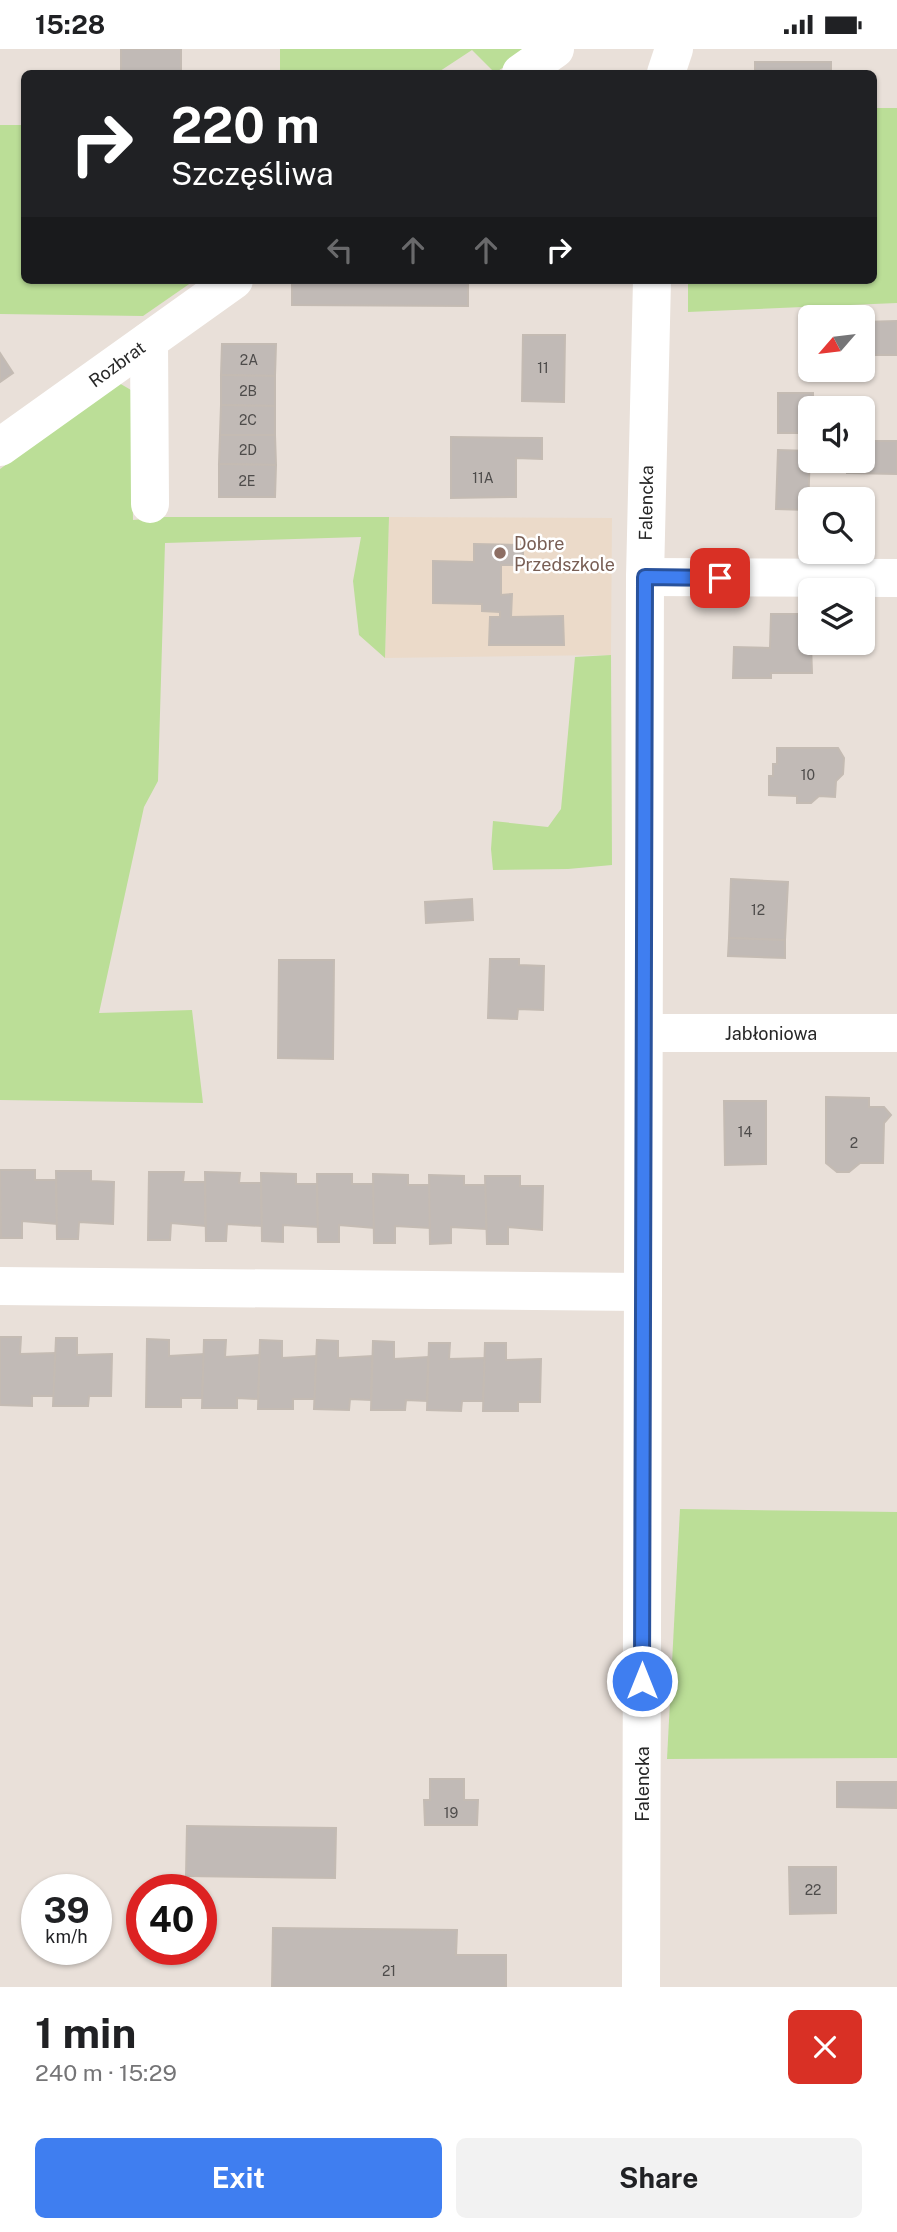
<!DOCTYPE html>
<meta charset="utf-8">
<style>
body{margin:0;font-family:"Public Sans",sans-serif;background:#f2f2f2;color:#202124;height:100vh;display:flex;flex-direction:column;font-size:26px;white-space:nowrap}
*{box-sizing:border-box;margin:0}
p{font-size:23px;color:#757577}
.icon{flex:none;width:38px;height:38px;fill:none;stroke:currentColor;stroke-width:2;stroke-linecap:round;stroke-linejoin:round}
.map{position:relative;height:1938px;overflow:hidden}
.details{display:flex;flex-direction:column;background:#fff;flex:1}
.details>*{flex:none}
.top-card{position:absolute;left:21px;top:21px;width:856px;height:214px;border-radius:10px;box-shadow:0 2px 5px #0004;background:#202124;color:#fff;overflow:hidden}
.needle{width:46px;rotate:242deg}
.controls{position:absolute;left:798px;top:256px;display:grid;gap:14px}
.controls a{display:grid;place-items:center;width:77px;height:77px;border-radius:10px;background:#fff;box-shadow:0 2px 5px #0004;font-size:35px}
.speed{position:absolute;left:21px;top:1825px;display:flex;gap:14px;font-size:35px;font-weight:700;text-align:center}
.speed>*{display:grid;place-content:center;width:91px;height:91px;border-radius:50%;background:#fff;box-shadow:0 2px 5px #0004;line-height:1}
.speed small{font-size:18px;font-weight:400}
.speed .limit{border:10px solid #d22;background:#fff;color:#111}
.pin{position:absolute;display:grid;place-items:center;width:60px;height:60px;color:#fff;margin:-30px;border-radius:14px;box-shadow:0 4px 10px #0006}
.me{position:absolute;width:77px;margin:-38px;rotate:0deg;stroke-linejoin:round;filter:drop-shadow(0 0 5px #0008)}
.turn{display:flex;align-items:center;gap:24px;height:147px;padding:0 35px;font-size:32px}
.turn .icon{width:91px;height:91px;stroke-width:2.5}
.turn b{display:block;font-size:49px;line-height:60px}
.lanes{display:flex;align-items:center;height:66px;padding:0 35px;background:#0003;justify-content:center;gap:35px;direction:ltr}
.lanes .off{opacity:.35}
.round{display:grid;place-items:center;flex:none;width:74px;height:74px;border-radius:10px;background:#f2f2f2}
.overview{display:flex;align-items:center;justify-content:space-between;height:119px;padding:0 35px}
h1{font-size:42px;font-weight:700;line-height:52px}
.action{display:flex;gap:14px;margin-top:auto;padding:14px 35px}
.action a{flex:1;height:80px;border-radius:10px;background:#3f7ef0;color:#fff;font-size:28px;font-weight:700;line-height:80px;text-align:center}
.action a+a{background:#f2f2f2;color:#202124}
.status{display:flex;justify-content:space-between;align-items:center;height:49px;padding:0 35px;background:#fff;direction:ltr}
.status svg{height:19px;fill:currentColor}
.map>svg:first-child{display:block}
.education{fill:#ebdac9}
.green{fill:#bbde97}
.building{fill:#c1bab6;stroke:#c4bbb3;stroke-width:2}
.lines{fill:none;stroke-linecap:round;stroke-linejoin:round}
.minor{stroke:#fff;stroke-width:38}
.route-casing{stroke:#29529c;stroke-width:18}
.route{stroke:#3f7ef0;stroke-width:12}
.education-dot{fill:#8d6e63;stroke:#fff;stroke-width:2.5}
.labels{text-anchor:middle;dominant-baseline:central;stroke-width:5;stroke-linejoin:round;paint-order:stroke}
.number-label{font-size:14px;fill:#4e4c4b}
.street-label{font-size:18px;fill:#272727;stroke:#fff}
.education-label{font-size:18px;fill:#785e54;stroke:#fff;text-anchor:start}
</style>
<div class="status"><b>15:28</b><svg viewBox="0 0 49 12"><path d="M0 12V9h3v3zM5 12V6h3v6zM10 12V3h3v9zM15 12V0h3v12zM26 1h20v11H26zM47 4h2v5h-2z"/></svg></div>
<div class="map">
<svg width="897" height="1938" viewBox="0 0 897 1938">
<rect width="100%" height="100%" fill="#e9e0d9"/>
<polygon class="education" points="389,468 612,469 611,606 385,609"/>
<g class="green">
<polygon points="280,0 530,0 495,24 472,1 437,24 280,24"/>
<polygon points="873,59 897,59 897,254 688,263 688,231 873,231"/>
<polygon points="0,76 24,76 24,231 195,231 143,267 0,265"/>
<polygon points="119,334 131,341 133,471 165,468 389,468 385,609 359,586 353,532 361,488 165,494 158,732 144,758 99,964 192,961 203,1054 0,1051 0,420"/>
<polygon points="611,606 612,816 568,820 493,821 491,800 493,772 548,778 561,760 575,608"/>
<polygon points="680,1460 897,1463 897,1709 667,1710"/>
</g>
<g class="building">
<rect x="121" y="0" width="60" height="24"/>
<rect x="755" y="13" width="76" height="11"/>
<polygon points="292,231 468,231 468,257 292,256"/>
<polygon points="897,272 897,306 863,306 863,273"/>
<polygon points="523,286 565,286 564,353 522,352"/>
<polygon points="222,295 276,295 275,327 221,326"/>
<polygon points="0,304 13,324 0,333"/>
<polygon points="221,326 275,327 275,357 221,356"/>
<polygon points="778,344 813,344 813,355 821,355 821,359 810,359 810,384 778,384"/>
<polygon points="221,356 275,357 275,386 220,386"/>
<polygon points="220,386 275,386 276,416 219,415"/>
<polygon points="451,388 542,389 542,410 516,409 516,448 451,449"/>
<polygon points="863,392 897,392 897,425 847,424 847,411 863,411"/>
<polygon points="778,401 810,402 808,461 776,460"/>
<polygon points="219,415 276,416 275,448 219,448"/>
<polygon points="474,495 523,496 523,516 501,516 501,546 512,545 511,568 563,567 564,596 489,596 490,568 500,568 500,563 482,562 482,555 433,554 433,512 474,513"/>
<polygon points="771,565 810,565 812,624 771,624 771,629 733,629 734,598 770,599"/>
<polygon points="777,699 838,699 844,709 843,725 836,732 835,748 819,747 811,754 797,754 797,747 769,746 769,727 773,727 773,715 777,715"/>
<polygon points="731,830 788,833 785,891 729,889"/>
<polygon points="472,850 473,871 426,874 425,853"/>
<polygon points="729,889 785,891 785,909 728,907"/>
<polygon points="490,910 519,910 519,916 544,917 543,961 518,960 517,970 488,969"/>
<polygon points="279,911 334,911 333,1010 278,1009"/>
<polygon points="826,1048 869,1049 869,1058 884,1058 891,1066 884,1074 883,1114 860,1114 849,1123 837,1123 826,1114"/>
<polygon points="724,1052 766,1052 766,1115 725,1116"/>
<polygon points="0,1121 35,1121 35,1131 56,1131 57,1175 22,1172 22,1189 1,1189"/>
<polygon points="56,1122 91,1122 91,1132 114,1133 113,1175 79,1173 78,1190 57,1190"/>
<polygon points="149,1123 184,1123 183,1133 205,1133 205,1177 171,1174 170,1191 148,1191"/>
<polygon points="205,1123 240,1124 239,1134 261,1134 262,1177 227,1175 226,1192 206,1192"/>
<polygon points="261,1124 296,1125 296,1135 317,1135 318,1178 283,1176 283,1193 262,1192"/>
<polygon points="317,1125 352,1125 352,1135 374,1135 374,1179 339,1176 339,1193 318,1193"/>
<polygon points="373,1125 408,1126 408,1136 430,1136 430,1179 395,1177 395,1194 374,1194"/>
<polygon points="429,1126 464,1127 464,1136 486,1136 486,1180 451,1178 451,1194 430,1195"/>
<polygon points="485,1127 520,1127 520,1137 543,1137 542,1181 508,1178 508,1195 487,1195"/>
<polygon points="0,1288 21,1288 20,1305 55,1304 54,1347 32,1347 32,1357 0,1356"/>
<polygon points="56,1289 77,1289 77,1306 112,1305 111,1347 89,1347 88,1357 53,1357"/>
<polygon points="147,1290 169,1291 169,1307 204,1305 202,1349 181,1349 181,1358 146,1358"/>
<polygon points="204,1291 226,1291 225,1308 260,1306 258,1350 237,1349 237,1359 202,1359"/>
<polygon points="260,1291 282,1292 282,1309 316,1307 315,1350 293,1350 293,1360 258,1360"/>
<polygon points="317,1291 338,1292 338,1309 372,1307 371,1351 350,1350 349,1361 314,1360"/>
<polygon points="373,1292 394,1293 394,1310 428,1308 427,1352 406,1351 405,1361 371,1361"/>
<polygon points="429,1294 450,1294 449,1310 485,1309 483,1352 462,1352 461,1362 427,1361"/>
<polygon points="485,1294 506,1294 506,1311 541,1310 540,1353 518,1353 518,1362 483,1362"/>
<polygon points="430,1730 464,1730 464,1751 478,1751 477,1776 425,1776 424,1751 430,1751"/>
<polygon points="837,1733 897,1733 896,1759 837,1758"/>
<polygon points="187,1777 336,1779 335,1829 186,1827"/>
<polygon points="789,1818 836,1818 836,1864 790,1865"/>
<polygon points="273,1879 457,1881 456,1906 506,1906 506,1938 272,1938"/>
</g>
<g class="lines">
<g class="minor">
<polyline points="521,24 555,0"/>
<polyline points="666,24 674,0"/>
<polyline points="149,292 150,455"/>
<polyline points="0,398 234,231"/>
<polyline points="645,528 897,529"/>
<polyline points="644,984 897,984"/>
<polyline points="0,1237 643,1243"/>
<polyline points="641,1938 645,528 652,231"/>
</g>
</g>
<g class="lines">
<g class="route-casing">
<polyline id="route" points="642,1632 645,528 720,529"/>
</g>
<use href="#route" class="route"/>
</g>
<circle class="education-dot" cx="500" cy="504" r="7"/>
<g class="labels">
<g class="number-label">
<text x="249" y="311">2A</text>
<text x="543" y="319">11</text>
<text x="248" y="342">2B</text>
<text x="248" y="371">2C</text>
<text x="248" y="401">2D</text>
<text x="483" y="429">11A</text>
<text x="247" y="432">2E</text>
<text x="808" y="726">10</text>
<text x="758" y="861">12</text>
<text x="745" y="1083">14</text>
<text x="854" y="1094">2</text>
<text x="451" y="1764">19</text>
<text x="813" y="1841">22</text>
<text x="389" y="1922">21</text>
</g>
<g class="street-label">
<text transform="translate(117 315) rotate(-36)">Rozbrat</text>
<text transform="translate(646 454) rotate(-89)">Falencka</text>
<text x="771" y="984">Jabłoniowa</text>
<text transform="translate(642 1735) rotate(-90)">Falencka</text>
</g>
<g class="education-label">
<text x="514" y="494">Dobre<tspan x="514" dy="21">Przedszkole</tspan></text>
</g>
</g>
</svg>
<div class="controls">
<a><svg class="needle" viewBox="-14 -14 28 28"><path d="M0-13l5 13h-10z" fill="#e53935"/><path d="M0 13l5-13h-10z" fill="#757577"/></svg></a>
<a><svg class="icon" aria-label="sound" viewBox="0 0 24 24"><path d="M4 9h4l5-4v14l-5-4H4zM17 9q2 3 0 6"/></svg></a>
<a><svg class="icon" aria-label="search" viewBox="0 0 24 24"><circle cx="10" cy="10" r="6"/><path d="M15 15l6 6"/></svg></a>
<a><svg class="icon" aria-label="layers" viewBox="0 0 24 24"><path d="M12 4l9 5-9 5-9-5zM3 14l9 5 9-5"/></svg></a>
</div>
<div class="speed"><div>39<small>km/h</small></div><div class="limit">40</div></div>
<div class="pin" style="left:720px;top:529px;background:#d93025"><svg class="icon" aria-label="arrive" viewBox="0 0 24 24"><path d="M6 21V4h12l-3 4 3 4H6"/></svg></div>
<svg class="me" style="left:642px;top:1632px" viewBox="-20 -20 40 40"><circle r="17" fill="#3f7ef0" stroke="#fff" stroke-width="3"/><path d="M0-11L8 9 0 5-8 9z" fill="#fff"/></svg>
<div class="top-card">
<div class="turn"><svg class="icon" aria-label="right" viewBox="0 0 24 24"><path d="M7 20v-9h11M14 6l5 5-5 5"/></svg><div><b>220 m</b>Szczęśliwa</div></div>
<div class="lanes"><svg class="icon off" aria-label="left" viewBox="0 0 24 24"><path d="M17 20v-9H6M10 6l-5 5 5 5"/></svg><svg class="icon off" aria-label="ahead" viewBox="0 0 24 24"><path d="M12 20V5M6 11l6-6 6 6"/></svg><svg class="icon off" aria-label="ahead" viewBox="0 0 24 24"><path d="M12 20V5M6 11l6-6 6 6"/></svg><svg class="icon" aria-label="right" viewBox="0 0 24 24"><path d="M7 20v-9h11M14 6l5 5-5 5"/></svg></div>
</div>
</div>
<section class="details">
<div class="overview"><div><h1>1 min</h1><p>240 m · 15:29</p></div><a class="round" style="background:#d93025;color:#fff"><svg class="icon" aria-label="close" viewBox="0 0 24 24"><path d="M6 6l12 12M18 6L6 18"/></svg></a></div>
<div class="action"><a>Exit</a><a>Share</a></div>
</section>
